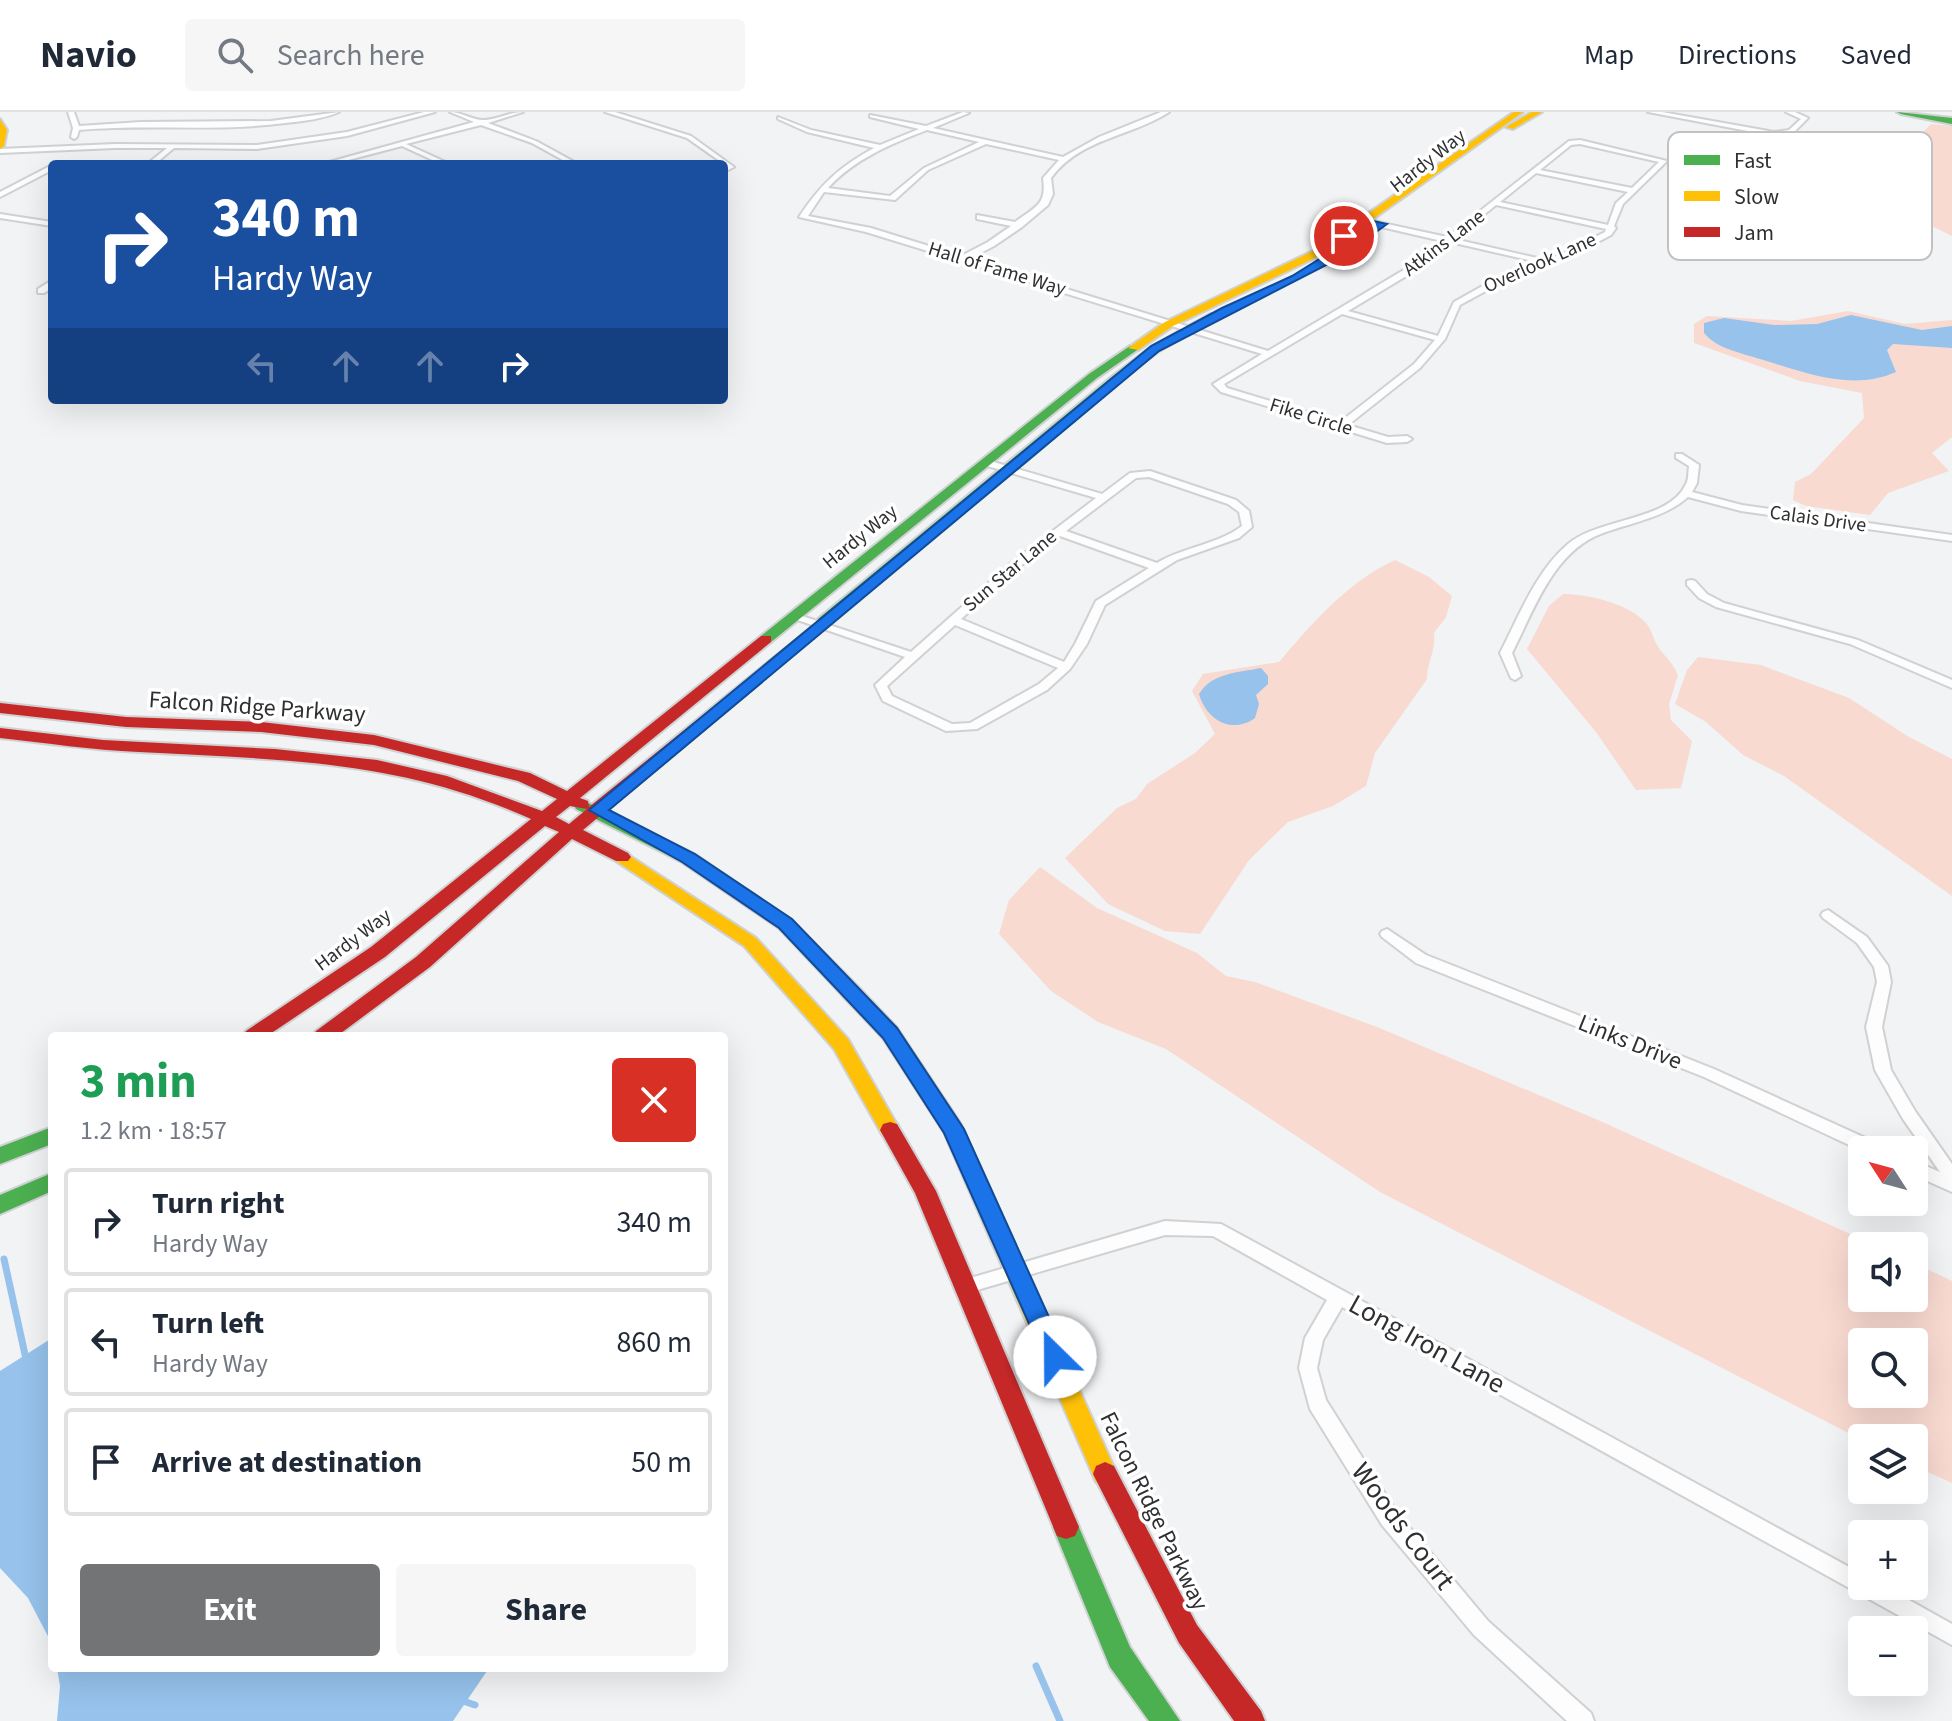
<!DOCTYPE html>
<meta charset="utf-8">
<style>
body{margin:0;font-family:"Source Sans 3",sans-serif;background:#f6f6f7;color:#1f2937;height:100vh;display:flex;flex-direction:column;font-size:30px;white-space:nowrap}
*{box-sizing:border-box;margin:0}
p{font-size:26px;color:#747a83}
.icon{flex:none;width:44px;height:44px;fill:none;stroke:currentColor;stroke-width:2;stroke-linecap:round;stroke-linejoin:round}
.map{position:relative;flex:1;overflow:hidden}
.drawer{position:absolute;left:48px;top:920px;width:680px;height:640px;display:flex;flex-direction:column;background:#fff;border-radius:8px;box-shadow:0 8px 32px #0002}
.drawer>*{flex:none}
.guide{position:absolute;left:48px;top:48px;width:680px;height:244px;border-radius:8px;box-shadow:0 8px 32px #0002;background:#1a4fa0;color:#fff;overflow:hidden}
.needle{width:52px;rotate:306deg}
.buttons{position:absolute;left:1848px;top:1024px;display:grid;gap:16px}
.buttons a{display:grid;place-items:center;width:80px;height:80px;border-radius:8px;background:#fff;box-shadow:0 8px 32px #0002;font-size:40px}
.pin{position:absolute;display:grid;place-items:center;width:68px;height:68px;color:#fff;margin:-34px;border:4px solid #fff;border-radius:50%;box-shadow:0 2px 8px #0007}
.me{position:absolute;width:88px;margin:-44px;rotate:337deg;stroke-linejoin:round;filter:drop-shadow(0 0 6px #0008)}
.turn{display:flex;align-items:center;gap:28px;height:168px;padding:0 32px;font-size:36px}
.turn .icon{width:104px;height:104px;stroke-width:2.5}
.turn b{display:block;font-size:56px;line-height:68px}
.lanes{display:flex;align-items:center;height:76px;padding:0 32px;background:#0003;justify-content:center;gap:40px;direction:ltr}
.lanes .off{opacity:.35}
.round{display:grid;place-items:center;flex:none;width:84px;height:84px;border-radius:8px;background:#f6f6f7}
.overview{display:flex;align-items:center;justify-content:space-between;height:136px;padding:0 32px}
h1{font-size:48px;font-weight:700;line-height:60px;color:#1e9e55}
.button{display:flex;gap:16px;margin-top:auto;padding:16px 32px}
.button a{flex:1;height:92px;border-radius:8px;background:#737476;color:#fff;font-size:32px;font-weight:700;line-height:92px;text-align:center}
.button a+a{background:#f6f6f7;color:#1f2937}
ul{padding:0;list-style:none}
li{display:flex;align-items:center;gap:24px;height:108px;margin:0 16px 12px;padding:0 16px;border:4px solid #e0e1e3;border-radius:8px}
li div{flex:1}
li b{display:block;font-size:30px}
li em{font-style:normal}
header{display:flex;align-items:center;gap:48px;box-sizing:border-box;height:112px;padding:0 40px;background:#fff;border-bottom:2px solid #e0e1e3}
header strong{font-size:38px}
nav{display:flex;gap:44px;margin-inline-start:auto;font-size:28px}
.search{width:560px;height:72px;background:#f6f6f7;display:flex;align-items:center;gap:20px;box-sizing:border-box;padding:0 28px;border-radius:8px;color:#747a83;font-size:30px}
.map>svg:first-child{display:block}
.green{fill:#f8dad1;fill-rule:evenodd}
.water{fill:#96c2eb}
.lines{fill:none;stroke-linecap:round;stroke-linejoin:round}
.stream{stroke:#96c2eb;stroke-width:7}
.street-casing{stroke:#cfd1d3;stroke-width:4}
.fast-casing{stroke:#cfd1d3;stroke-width:4}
.slow-casing{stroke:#cfd1d3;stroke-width:4}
.jam-casing{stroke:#cfd1d3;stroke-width:4}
.street{fill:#fdfdfe;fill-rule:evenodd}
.fast{fill:#4caf50;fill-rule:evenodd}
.slow{fill:#ffc107;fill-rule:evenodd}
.jam{fill:#c62828;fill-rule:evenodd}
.route{fill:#1a73e8;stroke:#114b97;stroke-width:2}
.labels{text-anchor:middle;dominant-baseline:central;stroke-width:7;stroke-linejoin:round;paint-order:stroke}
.far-street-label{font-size:20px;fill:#2f3032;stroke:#fff}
.street-label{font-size:24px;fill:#2f3032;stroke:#fff}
.near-street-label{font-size:28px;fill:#2f3032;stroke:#fff}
.key{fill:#fff;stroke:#c1c1c2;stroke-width:2}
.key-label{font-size:22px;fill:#2f3032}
</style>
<header>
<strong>Navio</strong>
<div class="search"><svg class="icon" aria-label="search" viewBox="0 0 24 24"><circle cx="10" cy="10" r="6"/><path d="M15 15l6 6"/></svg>Search here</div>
<nav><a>Map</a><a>Directions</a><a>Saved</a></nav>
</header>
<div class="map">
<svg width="1952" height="1609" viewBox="0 0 1952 1609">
<rect width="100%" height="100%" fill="#f1f3f5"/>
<g class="green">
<polygon points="1931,12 1952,14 1952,124 1906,101 1887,68 1895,43 1925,38 1933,31 1921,22"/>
<polygon points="1848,199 1905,212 1952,208 1952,325 1932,341 1949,359 1888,381 1870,403 1806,394 1793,388 1795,370 1811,362 1864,306 1862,281 1800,269 1694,231 1694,212 1707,204 1791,209"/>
<path d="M1395 448 1429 465 1452 484 1446 505 1434 521C1436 539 1427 550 1427 567L1375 641 1366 674 1333 694 1288 710 1249 748 1200 822 1165 819 1108 792 1065 746 1117 696 1136 687 1147 672 1195 641 1215 622 1192 579 1203 562 1279 550C1312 511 1349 469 1395 448Z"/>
<path d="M1563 482C1587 482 1627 491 1645 510 1651 516 1653 526 1657 533 1663 544 1671 547 1678 563L1669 592 1671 608 1692 629 1681 676 1636 678 1596 620 1527 537 1549 494Z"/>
<polygon points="1698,545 1761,553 1849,586 1909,625 1952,647 1952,784 1784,664 1743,643 1706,610 1675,592 1687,558"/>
<path d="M1040 755 1097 796 1197 841 1226 864 1255 870 1377 915 1598 1008 1877 1134H1862V1186H1914V1151L1952 1169V1371L1914 1354V1326L1862 1328 1380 1080 1166 937 1098 910 1051 879 999 822 1009 788ZM1914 1230V1282H1862V1230Z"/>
</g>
<g class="water">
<path d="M1851 203 1922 218 1952 214V236L1893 232 1887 238 1896 260C1851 280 1804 260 1760 247 1742 241 1717 237 1704 221V211L1724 206 1774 213 1817 212Z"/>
<path d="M1261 556 1268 564V572L1256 583 1259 592 1255 606C1231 623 1206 607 1199 582 1213 560 1238 561 1261 556Z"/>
<polygon points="52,1226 52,1532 28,1486 0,1456 0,1259"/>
<polygon points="57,1556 489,1556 453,1609 57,1609 60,1574"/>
</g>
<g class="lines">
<g class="stream">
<polyline points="4,1147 26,1247"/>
<polyline points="1036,1554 1060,1609"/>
<polyline points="463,1589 475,1593"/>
</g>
<g class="street-casing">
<g id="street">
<path d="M68 0H74L79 14 141 10 271 9 339 0C323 7 303 9 285 11 217 20 147 12 79 18L77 25 74 27 71 25 73 16Z"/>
<polygon points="424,0 435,0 347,24 257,37 174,36 155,52 147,52 167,36 115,36 0,41 0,37 115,32 257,33 347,20"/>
<path d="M450 0C461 0 472 8 483 8 496 8 509 0 523 0L488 11 536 29 578 52H570L532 31 481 13 406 32 450 52H441L402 34 333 52H322L474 10Z"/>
<polygon points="605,0 615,0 691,24 734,55 724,60 726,55 724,52 687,26"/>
<path d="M963 0 969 1 933 16 1063 45 1099 25 1161 0H1169C1131 25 1080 26 1051 66L1053 82 1048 93 1022 115 994 134 969 147 1268 239 1407 156 1442 129 1364 111V107L1447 125 1569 29 1580 28 1667 49 1623 92 1614 114 1616 116 1611 123 1568 146 1517 162 1460 193 1445 227 1420 256 1348 313 1388 325 1407 324 1412 327 1407 330 1387 331 1221 280 1213 272 1262 242 866 120 799 105C820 73 839 55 874 36L807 20 778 7V5L811 18 880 33 919 17 870 5V3L926 14ZM927 18 979 30 924 56 890 84 828 76C854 47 891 32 927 18ZM986 32 1059 48 1043 66C1047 93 1035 95 1015 110L977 103V107L1011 114 988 130 961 144 871 116 808 104 824 80 895 88 928 58ZM1580 32 1659 50 1632 76 1540 58 1571 33ZM1536 61 1628 80 1616 91 1608 113 1500 90ZM1496 93 1606 117 1605 120 1562 142 1546 148 1454 127ZM1450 130 1537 150 1511 158 1454 190 1438 224 1348 199 1413 160ZM1342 202 1435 228 1414 252 1340 310 1227 276 1224 272Z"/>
<polygon points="1648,0 1662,0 1774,20 1789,18 1801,7 1786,0 1795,0 1808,6 1793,21 1774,24"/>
<polygon points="52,53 52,58 0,85 0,80"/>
<polygon points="0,102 52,110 52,114 0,106"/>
<polygon points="49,170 52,170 52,176 44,181 38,181 38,177"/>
<path d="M1676 342H1682L1699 353 1697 371 1692 380 1742 393 1952 423V429L1741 399 1688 385C1664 406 1633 410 1603 421 1554 438 1534 498 1512 541L1521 564 1515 568 1511 566 1500 541C1519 504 1536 459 1568 432 1598 406 1670 409 1686 372 1689 367 1688 360 1689 354L1676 346Z"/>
<path d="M987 348 1102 382 1130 361 1150 359 1236 388 1249 399 1252 415 1239 426 1177 448 1105 493 1087 532 1070 557 1047 578 977 617 946 619 883 589 875 573 905 545 789 505 795 502 799 503 911 540 1011 451 1096 386 984 353V349ZM1149 365 1228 392 1239 400 1242 414C1217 433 1183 435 1157 451L1066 419 1136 366ZM1060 424 1149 456 1096 489 1075 532 1064 550 961 507 1019 455ZM955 513 1058 556 1039 572 970 611 952 612 892 584 887 574Z"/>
<polygon points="1691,468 1695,469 1707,482 1724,491 1858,528 1952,568 1952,576 1850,532 1716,495 1699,486 1687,473 1687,469"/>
<polygon points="1828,798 1867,825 1888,854 1891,870 1882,915 1891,958 1915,999 1952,1052 1952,1080 1914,1063 1914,1049 1940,1060 1903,1007 1875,958 1866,915 1877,870 1874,855 1857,831 1823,806 1821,803 1823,800"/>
<polygon points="1387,817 1426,843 1714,957 1881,1033 1883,1038 1862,1039 1704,965 1416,851 1382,825 1380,822 1382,819"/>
<polygon points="1165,1109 1221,1112 1862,1462 1862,1474 1884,1474 1952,1512 1952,1533 1342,1195 1323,1228 1317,1256 1326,1288 1396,1399 1488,1509 1591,1601 1594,1609 1567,1609 1474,1523 1382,1413 1310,1297 1299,1256 1305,1226 1327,1188 1213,1124 1165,1123 967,1181 961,1179 958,1174 961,1169 967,1167"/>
</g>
</g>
<g class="fast-casing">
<g id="fast">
<polygon points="1897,0 1952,6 1952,12 1901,2"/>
<polygon points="1211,202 1220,204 1159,239 1122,267 828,513 818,513 818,507 1114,263 1151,235"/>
<polygon points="1130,234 1140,236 1097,266 771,530 761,530 761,524 1089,262"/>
<polygon points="582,688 694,742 791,808 858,875 860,880 858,885 844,885 779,816 682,750 576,697 574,693 576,689"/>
<polygon points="52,1015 52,1032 0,1052 0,1035"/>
<polygon points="52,1061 52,1079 0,1102 0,1083"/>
<polygon points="1066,1403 1075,1406 1130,1535 1180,1609 1149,1609 1110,1555 1053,1415 1057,1406"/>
</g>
</g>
<g class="slow-casing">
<g id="slow">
<polygon points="1514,0 1523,0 1325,141 1173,214 1138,238 1128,236 1165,210 1317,137"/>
<polygon points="1532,0 1542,0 1513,17 1506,15"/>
<polygon points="0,7 7,18 4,34 0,37"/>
<polygon points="622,739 756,826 848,927 900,1018 897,1024 890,1026 883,1024 834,937 744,834 616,749 613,745 616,741"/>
<polygon points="851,873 858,875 897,916 960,1011 1117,1362 1114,1370 1105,1374 1096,1370 944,1020 883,926 844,885 842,880 844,875"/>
</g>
</g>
<g class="jam-casing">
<g id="jam">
<path d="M823 506 830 510 828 513 583 718 628 741 631 745 628 749H616L572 727 430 855 337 924H313L316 919 416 845 559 720 545 714 385 845 267 924H243L246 919 371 835 531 707C397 647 282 648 139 640 92 638 46 631 0 626V616L103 628 275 637 377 648 447 664 542 699 557 687 518 669 374 633 261 620 126 615 0 601V591L126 605 261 610 374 623 530 661 567 679 761 524H771V530L580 686 588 689 589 695ZM570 694 587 697 569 712 556 705Z"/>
<polygon points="890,1010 897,1012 936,1079 1079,1415 1075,1424 1066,1427 1057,1424 915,1081 880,1018 883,1012"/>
<polygon points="1105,1350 1114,1354 1197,1513 1261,1599 1265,1609 1234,1609 1179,1531 1093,1362 1096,1354"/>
</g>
</g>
<use href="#street" class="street"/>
<use href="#fast" class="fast"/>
<use href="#slow" class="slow"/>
<use href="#jam" class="jam"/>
</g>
<polygon class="route" points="1364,107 1387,112 1342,145 1159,239 609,698 695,742 792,807 897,916 964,1017 1067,1245 1063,1252 1055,1255 1047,1252 944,1021 883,926 779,816 682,750 589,698 1151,234 1222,196 1292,164 1374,113 1341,126 1341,122"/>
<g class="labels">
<g class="far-street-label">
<text transform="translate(1428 49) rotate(-38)">Hardy Way</text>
<text transform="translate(1444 131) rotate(-37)">Atkins Lane</text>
<text transform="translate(1540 151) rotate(-24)">Overlook Lane</text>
<text transform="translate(997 157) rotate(17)">Hall of Fame Way</text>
<text transform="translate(1311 305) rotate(17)">Fike Circle</text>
<text transform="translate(1818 407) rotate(8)">Calais Drive</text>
<text transform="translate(860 425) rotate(-39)">Hardy Way</text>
<text transform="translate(1010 459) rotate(-40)">Sun Star Lane</text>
<text transform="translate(353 828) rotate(-37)">Hardy Way</text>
</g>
<g class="street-label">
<text transform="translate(257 595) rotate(4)">Falcon Ridge Parkway</text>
<text transform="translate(1630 930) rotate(22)">Links Drive</text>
<text transform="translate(1154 1399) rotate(64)">Falcon Ridge Parkway</text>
</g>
<g class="near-street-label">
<text transform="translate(1427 1232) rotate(29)">Long Iron Lane</text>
<text transform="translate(1403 1414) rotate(53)">Woods Court</text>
</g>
</g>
<rect x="1668" y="20" width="264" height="128" rx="12" class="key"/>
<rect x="1684" y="43" width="36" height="10" fill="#4caf50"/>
<rect x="1684" y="79" width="36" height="10" fill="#ffc107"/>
<rect x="1684" y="115" width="36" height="10" fill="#c62828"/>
<g class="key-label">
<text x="1734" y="56">Fast</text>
<text x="1734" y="92">Slow</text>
<text x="1734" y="128">Jam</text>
</g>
</svg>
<div class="buttons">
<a><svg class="needle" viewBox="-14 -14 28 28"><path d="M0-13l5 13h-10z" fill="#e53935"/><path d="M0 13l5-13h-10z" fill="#747a83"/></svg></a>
<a><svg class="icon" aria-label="sound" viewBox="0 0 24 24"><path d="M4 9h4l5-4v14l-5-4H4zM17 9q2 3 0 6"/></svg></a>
<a><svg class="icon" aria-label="search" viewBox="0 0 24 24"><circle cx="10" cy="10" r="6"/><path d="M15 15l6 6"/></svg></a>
<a><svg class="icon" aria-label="layers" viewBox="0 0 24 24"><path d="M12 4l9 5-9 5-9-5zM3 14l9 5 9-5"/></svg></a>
<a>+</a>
<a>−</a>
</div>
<div class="pin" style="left:1344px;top:124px;background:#d93025"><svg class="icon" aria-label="arrive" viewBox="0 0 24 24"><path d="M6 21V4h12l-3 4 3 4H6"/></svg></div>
<svg class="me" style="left:1055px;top:1245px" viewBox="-20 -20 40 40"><circle r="19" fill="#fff"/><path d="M0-13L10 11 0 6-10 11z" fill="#1a73e8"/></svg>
<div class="guide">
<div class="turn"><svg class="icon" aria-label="right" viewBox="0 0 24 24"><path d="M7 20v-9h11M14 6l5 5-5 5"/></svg><div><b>340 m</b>Hardy Way</div></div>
<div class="lanes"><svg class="icon off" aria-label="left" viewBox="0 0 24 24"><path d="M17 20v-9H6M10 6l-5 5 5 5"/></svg><svg class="icon off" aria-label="ahead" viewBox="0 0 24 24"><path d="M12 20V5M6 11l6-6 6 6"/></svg><svg class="icon off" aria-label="ahead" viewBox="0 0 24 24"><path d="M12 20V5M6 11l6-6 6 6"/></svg><svg class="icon" aria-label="right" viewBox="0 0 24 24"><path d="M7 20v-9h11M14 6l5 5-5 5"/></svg></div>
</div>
<section class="drawer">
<div class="overview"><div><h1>3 min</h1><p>1.2 km · 18:57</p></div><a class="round" style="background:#d93025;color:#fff"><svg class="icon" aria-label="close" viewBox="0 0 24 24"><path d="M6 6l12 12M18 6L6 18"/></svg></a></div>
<ul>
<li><svg class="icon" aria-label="right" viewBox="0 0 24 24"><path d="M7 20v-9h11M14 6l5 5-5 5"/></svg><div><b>Turn right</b><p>Hardy Way</p></div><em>340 m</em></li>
<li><svg class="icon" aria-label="left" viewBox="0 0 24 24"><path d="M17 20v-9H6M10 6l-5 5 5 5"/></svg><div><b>Turn left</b><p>Hardy Way</p></div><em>860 m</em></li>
<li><svg class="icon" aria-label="arrive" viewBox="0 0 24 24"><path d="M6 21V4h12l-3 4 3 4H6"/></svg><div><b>Arrive at destination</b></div><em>50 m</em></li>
</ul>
<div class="button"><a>Exit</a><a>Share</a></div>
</section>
</div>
